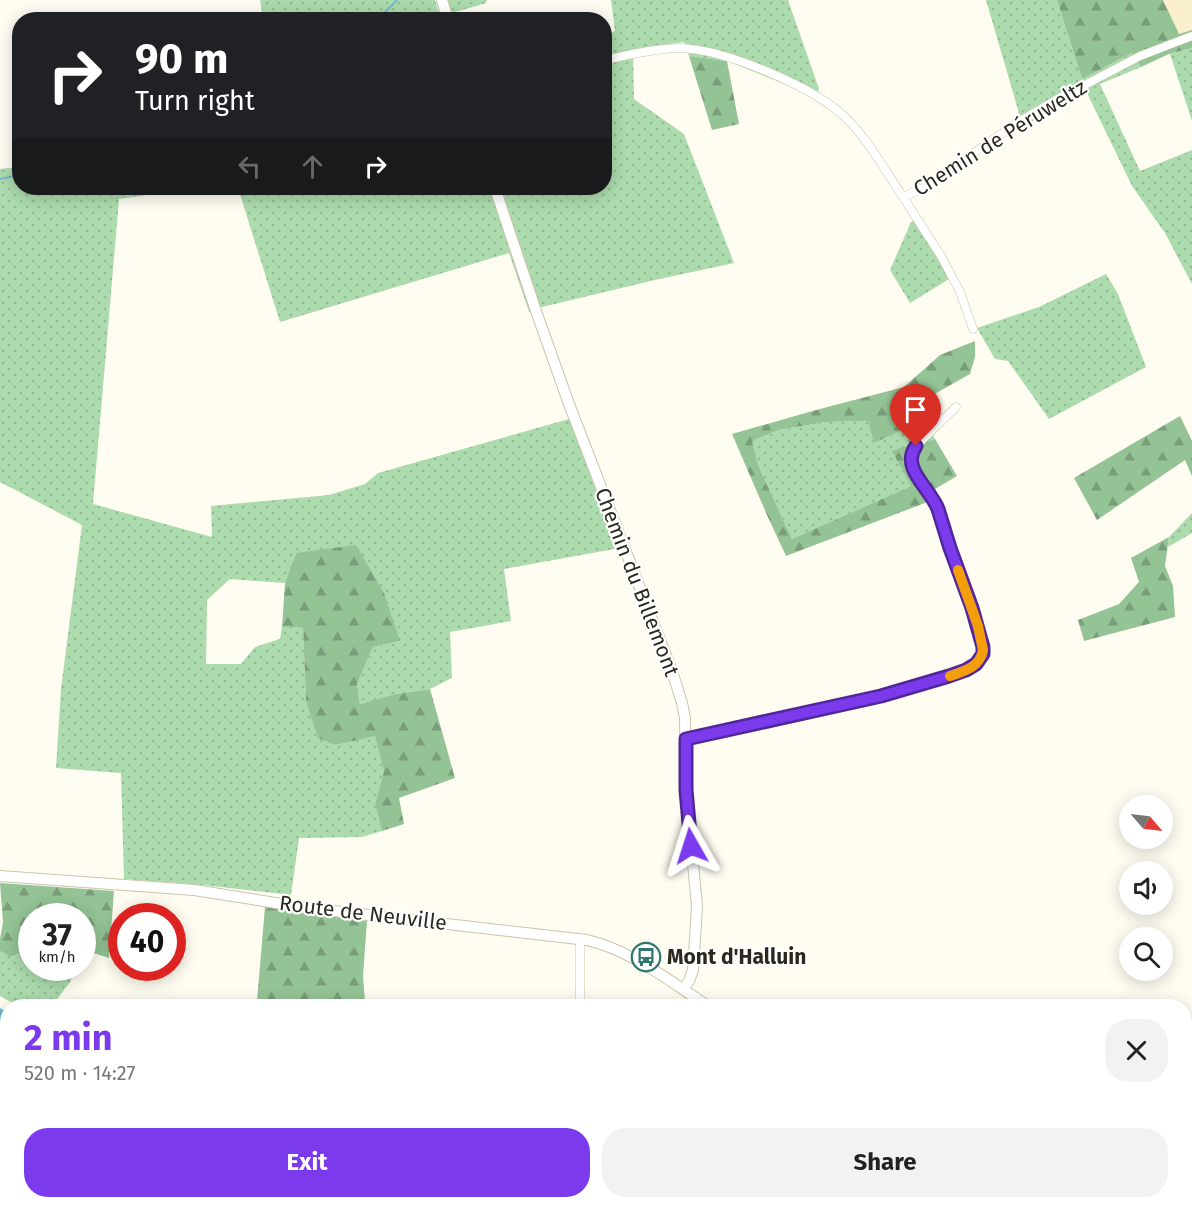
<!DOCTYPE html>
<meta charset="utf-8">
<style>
body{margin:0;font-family:"Fira Sans",sans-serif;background:#f2f2f2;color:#222;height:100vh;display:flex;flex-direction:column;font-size:22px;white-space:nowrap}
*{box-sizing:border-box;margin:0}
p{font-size:20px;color:#767676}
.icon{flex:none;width:33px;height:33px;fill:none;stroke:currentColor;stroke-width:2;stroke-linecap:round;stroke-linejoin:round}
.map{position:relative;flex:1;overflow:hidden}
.side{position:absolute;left:0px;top:999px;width:1192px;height:210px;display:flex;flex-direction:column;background:#fff;border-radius:24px 24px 0 0;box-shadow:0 3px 15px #0003}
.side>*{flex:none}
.guide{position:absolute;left:12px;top:12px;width:600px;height:183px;border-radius:24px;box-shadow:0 3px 15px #0003;background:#202124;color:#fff;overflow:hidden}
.needle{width:39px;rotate:118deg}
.fabs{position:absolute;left:1119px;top:795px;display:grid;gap:12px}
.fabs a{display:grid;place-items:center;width:54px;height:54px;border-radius:50%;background:#fff;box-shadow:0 3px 15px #0003;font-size:30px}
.speed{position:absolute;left:18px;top:903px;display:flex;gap:12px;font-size:30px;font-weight:700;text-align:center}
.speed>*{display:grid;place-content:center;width:78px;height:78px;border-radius:50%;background:#fff;box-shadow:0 3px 15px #0003;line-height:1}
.speed small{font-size:15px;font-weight:400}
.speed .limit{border:9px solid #d22;background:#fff;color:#111}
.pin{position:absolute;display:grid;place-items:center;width:51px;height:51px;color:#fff;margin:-62px -26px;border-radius:50% 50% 50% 0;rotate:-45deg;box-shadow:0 0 6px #0007}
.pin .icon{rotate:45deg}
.me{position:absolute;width:66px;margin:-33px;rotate:354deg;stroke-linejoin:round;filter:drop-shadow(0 0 4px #0008)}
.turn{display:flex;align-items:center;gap:21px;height:126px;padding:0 24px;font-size:27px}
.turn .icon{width:78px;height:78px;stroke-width:2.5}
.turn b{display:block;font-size:42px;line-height:51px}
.lanes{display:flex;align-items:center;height:57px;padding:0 24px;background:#0003;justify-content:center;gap:30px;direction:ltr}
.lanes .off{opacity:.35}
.round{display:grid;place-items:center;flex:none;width:63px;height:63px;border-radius:24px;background:#f2f2f2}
.headline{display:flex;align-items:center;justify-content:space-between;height:102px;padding:0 24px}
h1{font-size:36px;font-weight:700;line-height:45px;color:#7c3aed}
.button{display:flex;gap:12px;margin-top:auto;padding:12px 24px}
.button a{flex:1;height:69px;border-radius:24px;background:#7c3aed;color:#fff;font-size:24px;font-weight:700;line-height:69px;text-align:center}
.button a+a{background:#f2f2f2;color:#222}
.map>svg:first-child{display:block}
.built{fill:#faf0ce}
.grass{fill:url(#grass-dots)}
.forest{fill:url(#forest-firs)}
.water{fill:url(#water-ripples)}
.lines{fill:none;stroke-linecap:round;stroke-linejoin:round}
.stream{stroke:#73b9d5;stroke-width:2}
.street-casing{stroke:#ccc4aa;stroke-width:9}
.secondary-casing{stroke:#ccc4aa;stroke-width:12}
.street{stroke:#fff;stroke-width:8}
.secondary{stroke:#fff;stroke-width:10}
.route-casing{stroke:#51269a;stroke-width:15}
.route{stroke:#7c3aed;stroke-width:10}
.slow{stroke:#f59e0b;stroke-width:10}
.labels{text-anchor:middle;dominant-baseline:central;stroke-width:4.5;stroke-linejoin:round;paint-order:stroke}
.street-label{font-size:21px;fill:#2b281e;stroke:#fff}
.poi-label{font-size:21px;font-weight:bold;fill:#2b281e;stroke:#fff;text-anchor:start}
</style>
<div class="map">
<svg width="1192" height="1209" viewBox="0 0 1192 1209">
<defs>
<pattern id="grass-dots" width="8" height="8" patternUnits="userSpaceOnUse" patternTransform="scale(1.5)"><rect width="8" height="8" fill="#acdbad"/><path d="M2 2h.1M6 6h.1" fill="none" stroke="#94bc94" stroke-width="1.8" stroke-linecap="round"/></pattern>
<pattern id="forest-firs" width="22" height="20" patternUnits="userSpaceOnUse" patternTransform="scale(1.5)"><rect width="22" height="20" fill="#94c395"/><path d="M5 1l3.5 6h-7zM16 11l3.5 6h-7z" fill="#799e79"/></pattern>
<pattern id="water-ripples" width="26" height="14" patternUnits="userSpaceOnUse" patternTransform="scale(1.5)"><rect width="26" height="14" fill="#73b9d5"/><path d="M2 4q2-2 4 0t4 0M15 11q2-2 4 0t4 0" fill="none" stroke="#5f96ac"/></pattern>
</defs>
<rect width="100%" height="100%" fill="#fffcf1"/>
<polygon class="built" points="1163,0 1192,0 1192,30 1179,35"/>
<g class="grass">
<polygon points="260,0 435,0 441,19 263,19"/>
<polygon points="447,0 487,0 486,3 452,13"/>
<polygon points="611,0 788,0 819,89 815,100 802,91 727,61 689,56 684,42 633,50 634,99 684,134 734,263 655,280 542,307 529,312 509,253 280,322 238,188 604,188 605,35 615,31"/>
<polygon points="986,0 1057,0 1082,79 1132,53 1141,67 1100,84 1140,171 1192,150 1192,284 1165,233 1132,186 1086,91 1023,127"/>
<polygon points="1192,48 1192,121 1170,54"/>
<polygon points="19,167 20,188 196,188 119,199 93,504 212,537 211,506 329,495 365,484 378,473 569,419 620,548 504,569 511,621 450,632 452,678 430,689 391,695 360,704 357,684 373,647 400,641 296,553 285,583 230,579 207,600 206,664 241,664 255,647 280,639 282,627 303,626 306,701 335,745 375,735 384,771 375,804 382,831 362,837 299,838 291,895 203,885 124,879 121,773 56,768 61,689 82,525 0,482 0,169"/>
<polygon points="920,216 954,276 910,303 890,270 911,222"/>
<polygon points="1106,274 1118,294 1146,367 1049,419 1008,361 995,359 977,328 1039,307"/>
<polygon points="915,405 935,439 903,447 911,486 792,539 757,466 752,441 779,430 826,422 868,421 875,443"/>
<polygon points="1192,513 1192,533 1168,547 1169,537"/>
<polygon points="31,950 32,968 76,968 70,982 52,1006 18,1006 0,996 0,951 10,957"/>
<polygon points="1185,1119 1192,1119 1192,1209 1159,1209 1158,1202 1185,1202"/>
<polygon points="172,1202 301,1202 302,1209 169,1209"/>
<polygon points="755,1202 1042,1202 1042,1209 757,1209"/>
</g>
<g class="forest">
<polygon points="1057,0 1163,0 1179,34 1192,30 1192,48 1169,54 1141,67 1132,53 1082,79"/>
<polygon points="689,56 727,61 739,124 712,130"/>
<polygon points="975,341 975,357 970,374 915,405 908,427 874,443 868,421 826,422 779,430 752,441 758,466 792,539 911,486 892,451 903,447 935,439 957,476 935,489 938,498 786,556 767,515 732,434 816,410 904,387 940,355"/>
<polygon points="1180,416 1192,441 1192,476 1185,460 1097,520 1074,478"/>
<polygon points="1169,537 1165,566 1173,586 1175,617 1084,641 1078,620 1119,604 1139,582 1131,558"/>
<polygon points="356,545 384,593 400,641 373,647 357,684 360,704 391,695 430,689 455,778 399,798 404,824 382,831 375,804 384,771 375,736 335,745 318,738 306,701 303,627 282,627 285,583 296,553"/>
<polygon points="0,883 114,891 109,958 84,950 86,935 83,932 82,916 32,916 31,950 10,957 0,951 0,939 3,922"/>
<polygon points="265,907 367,921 363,976 365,1002 378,1006 246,1006 257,1001"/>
<polygon points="59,1202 101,1202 100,1203 114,1209 59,1209"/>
<polygon points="302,1202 301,1202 439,1202 436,1209 302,1209"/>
</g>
<polygon class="water" points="0,1008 7,1012 7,1043 0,1055"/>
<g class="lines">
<g class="stream">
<polyline points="377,20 397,0"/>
<polyline points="0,179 20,175"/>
</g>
<g class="street-casing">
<g id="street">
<path d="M604 60C630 55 655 48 681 48 726 50 815 87 847 119 870 142 885 170 903 197L923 188 1020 121 1056 100 1140 56 1192 36"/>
<polyline points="903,197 941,256 960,292 973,329"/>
<path d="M686 739C761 720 839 709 914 687 932 682 959 677 974 666 979 662 982 656 983 650L972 608 936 503 912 467 911 457 916 446 956 407"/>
<polyline points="580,1006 580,939"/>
<polyline points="1045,1202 1046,1209"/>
<polyline points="533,1209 535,1202"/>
</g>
</g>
<g class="secondary-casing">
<g id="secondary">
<polyline points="442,0 448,20"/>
<polyline points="495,188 537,314 569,404 672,671 682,703 685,718 686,790 697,906 693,970 689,981 683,989"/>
<path d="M0 876 194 890 308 908 587 940C633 951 669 981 708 1006"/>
<polyline points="1185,1049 1192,1049"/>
</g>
</g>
<use href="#street" class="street"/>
<use href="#secondary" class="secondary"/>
</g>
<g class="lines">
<g class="route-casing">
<path id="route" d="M691 846 686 790V739L881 696 949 676 966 670 976 664 983 654V647L972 608 950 548 938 509C930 488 900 468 916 446"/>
</g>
<use href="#route" class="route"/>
<path class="slow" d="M950 676C965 671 980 667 983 650L978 626 958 570"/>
</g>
<defs>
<g id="bus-ring" transform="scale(1.5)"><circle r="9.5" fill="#fff" stroke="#31776e" stroke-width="1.5"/><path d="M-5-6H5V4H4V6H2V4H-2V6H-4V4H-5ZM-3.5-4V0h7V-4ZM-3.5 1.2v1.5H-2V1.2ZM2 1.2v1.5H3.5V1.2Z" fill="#31776e"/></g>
</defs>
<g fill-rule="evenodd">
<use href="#bus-ring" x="646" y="957"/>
</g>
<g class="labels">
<g class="street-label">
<text transform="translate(1000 138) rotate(-32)">Chemin de Péruweltz</text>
<text transform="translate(637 582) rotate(69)">Chemin du Billemont</text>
<text transform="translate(363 913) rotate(7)">Route de Neuville</text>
</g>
<g class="poi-label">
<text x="667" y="957">Mont d'Halluin</text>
</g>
</g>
</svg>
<div class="fabs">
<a><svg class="needle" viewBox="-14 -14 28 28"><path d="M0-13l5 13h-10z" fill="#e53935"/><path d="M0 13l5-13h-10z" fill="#767676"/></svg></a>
<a><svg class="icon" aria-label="sound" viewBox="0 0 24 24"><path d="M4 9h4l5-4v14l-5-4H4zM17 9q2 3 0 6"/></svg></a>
<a><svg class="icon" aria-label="search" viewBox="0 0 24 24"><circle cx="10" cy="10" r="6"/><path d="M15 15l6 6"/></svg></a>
</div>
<div class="speed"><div>37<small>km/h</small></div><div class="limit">40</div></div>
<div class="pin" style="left:916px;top:446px;background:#d93025"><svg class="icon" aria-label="arrive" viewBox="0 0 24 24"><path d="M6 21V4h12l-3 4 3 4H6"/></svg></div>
<svg class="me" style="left:691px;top:846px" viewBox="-20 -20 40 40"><path d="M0-17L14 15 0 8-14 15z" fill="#7c3aed" stroke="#fff" stroke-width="4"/></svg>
<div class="guide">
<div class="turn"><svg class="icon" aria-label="right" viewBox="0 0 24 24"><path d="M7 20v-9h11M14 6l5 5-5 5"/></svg><div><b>90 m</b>Turn right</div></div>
<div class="lanes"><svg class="icon off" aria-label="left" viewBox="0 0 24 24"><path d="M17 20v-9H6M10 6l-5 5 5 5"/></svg><svg class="icon off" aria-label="ahead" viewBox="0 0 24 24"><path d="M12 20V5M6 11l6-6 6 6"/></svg><svg class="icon" aria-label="right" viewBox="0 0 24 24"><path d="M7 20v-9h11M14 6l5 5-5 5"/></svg></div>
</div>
<section class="side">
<div class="headline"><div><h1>2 min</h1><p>520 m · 14:27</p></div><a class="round"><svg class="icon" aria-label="close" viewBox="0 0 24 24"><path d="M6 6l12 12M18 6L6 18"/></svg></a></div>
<div class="button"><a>Exit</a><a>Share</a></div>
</section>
</div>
